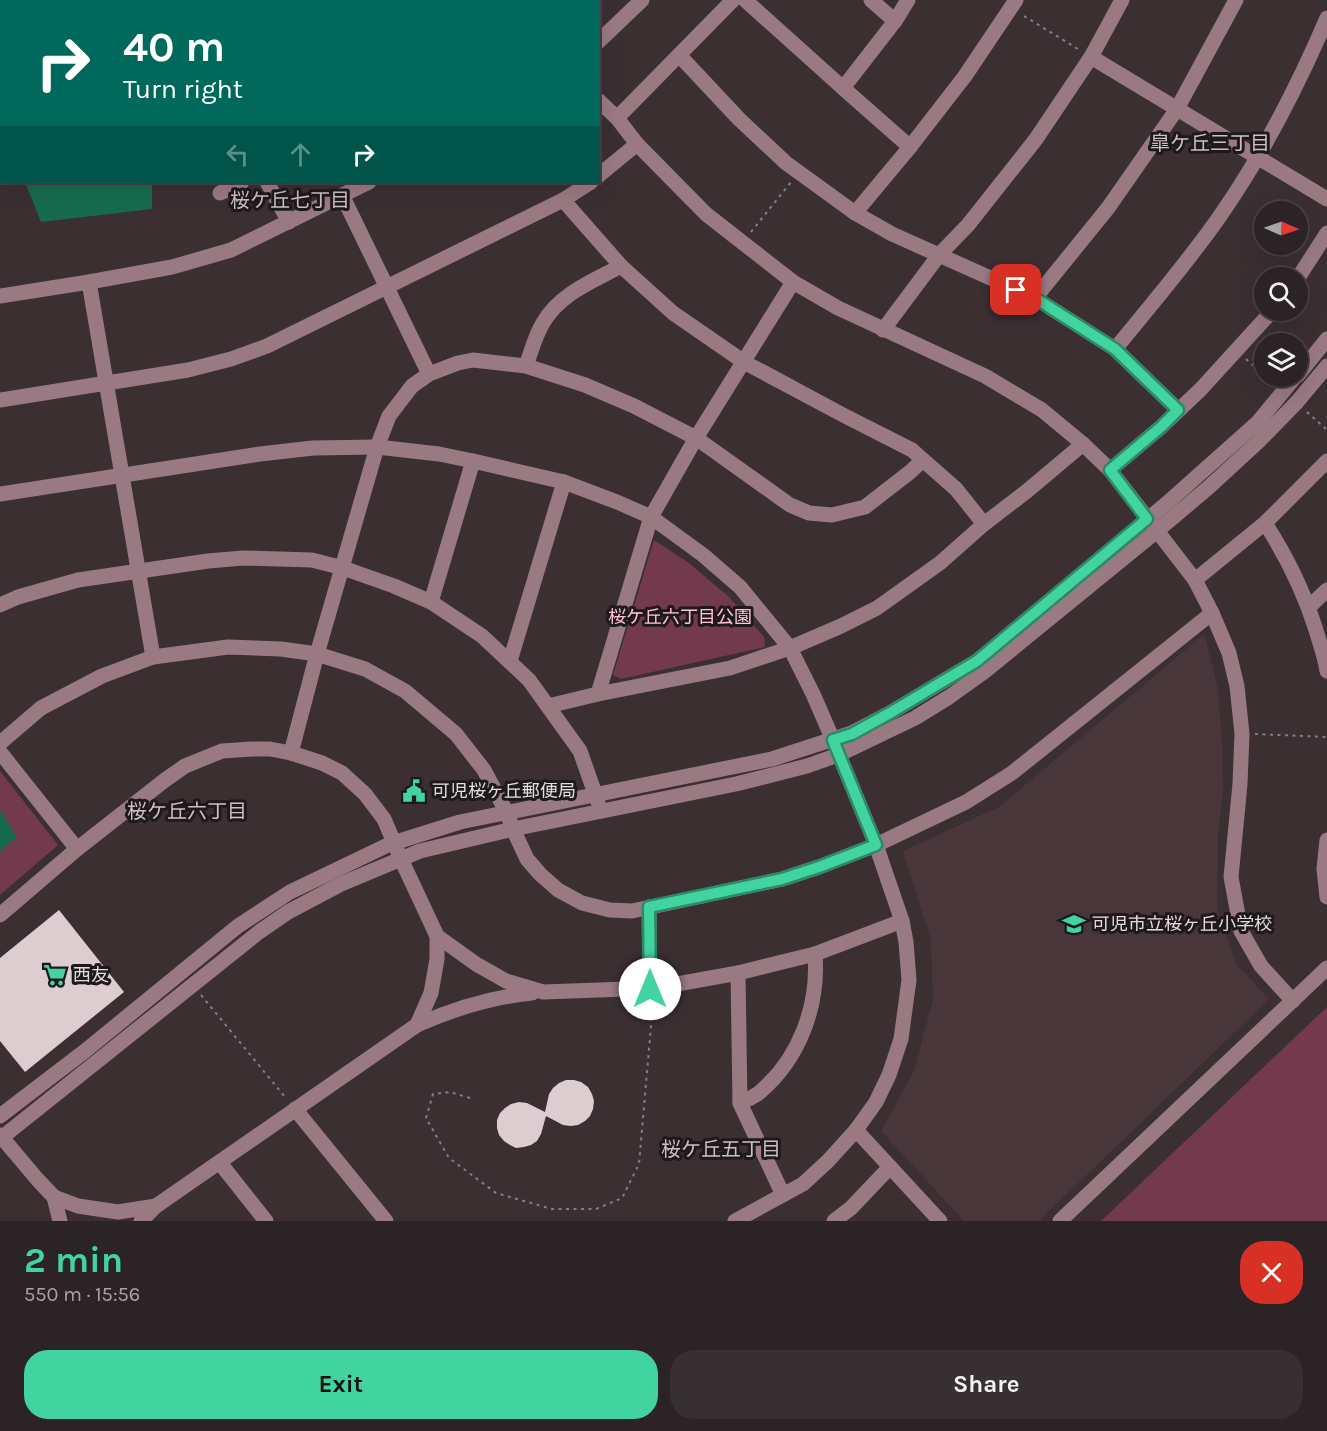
<!DOCTYPE html>
<meta charset="utf-8">
<style>
body{margin:0;font-family:Karla,"Noto Sans JP",sans-serif;background:#382f32;color:#f1f3f6;height:100vh;display:flex;flex-direction:column;font-size:22px;white-space:nowrap}
*{box-sizing:border-box;margin:0}
p{font-size:20px;color:#a6a4a7}
.icon{flex:none;width:33px;height:33px;fill:none;stroke:currentColor;stroke-width:2;stroke-linecap:round;stroke-linejoin:round}
.map{position:relative;height:1221px;overflow:hidden}
.drawer{display:flex;flex-direction:column;background:#2c2326;flex:1}
.drawer>*{flex:none}
.top-card{position:absolute;left:0px;top:0px;width:600px;height:183px;box-shadow:0 6px 24px #0002,0 0 0 2px #484043;background:#00695c;color:#fff;overflow:hidden}
.needle{width:39px;rotate:92deg}
.buttons{position:absolute;left:1254px;top:201px;display:grid;gap:12px}
.buttons a{display:grid;place-items:center;width:54px;height:54px;border-radius:50%;background:#2c2326;box-shadow:0 6px 24px #0002,0 0 0 2px #484043;font-size:30px}
.pin{position:absolute;display:grid;place-items:center;width:51px;height:51px;color:#fff;margin:-26px;border-radius:12px;box-shadow:0 3px 9px #0006}
.me{position:absolute;width:66px;margin:-33px;rotate:0deg;stroke-linejoin:round;filter:drop-shadow(0 0 4px #0008)}
.turn{display:flex;align-items:center;gap:21px;height:126px;padding:0 24px;font-size:27px}
.turn .icon{width:78px;height:78px;stroke-width:2.5}
.turn b{display:block;font-size:42px;line-height:51px}
.lanes{display:flex;align-items:center;height:57px;padding:0 24px;background:#0003;justify-content:center;gap:30px;direction:ltr}
.lanes .off{opacity:.35}
.round{display:grid;place-items:center;flex:none;width:63px;height:63px;border-radius:24px;background:#382f32}
.summary{display:flex;align-items:center;justify-content:space-between;height:102px;padding:0 24px}
h1{font-size:36px;font-weight:700;line-height:45px;color:#42d4a0}
.action{display:flex;gap:12px;margin-top:auto;padding:12px 24px}
.action a{flex:1;height:69px;border-radius:24px;background:#42d4a0;color:#111;font-size:24px;font-weight:700;line-height:69px;text-align:center}
.action a+a{background:#382f32;color:#f1f3f6}
.map>svg:first-child{display:block}
.built{fill:#49363b}
.green{fill:#723a4c}
.water{fill:#166b4e}
.building{fill:#ddcdd1}
.lines{fill:none;stroke-linecap:round;stroke-linejoin:round}
.path{stroke:#877d80;stroke-width:2;stroke-dasharray:3 4.5;stroke-linecap:butt}
.minor{stroke:#997a83;stroke-width:15}
.route-casing{stroke:#2b8a68;stroke-width:15}
.route{stroke:#42d4a0;stroke-width:10}
.labels{text-anchor:middle;dominant-baseline:central;stroke-width:6;stroke-linejoin:round;paint-order:stroke}
.park-label{font-size:18px;fill:#ffc2d3;stroke:#1e191a}
.poi-label{font-size:18px;fill:#e3dbdd;stroke:#1e191a;text-anchor:start}
.neighbourhood-label{font-size:20px;fill:#cebec2;stroke:#1e191a}
</style>
<div class="map">
<svg width="1327" height="1221" viewBox="0 0 1327 1221">
<rect width="100%" height="100%" fill="#3b2f32"/>
<polygon class="built" points="1204,634 1218,689 1222,743 1223,791 1218,835 1217,907 1236,964 1269,999 1039,1221 964,1221 881,1131 914,1071 933,1000 931,941 903,851 999,807"/>
<g class="green">
<polygon points="654,540 689,563 729,597 764,637 765,647 621,679 613,675"/>
<polygon points="0,771 58,845 0,895"/>
<polygon points="1327,1007 1327,1221 1101,1221"/>
</g>
<g class="water">
<polygon points="43,0 244,0 243,2 41,1"/>
<polygon points="1,27 2,162 0,163 0,28"/>
<polygon points="25,182 152,182 152,209 41,222"/>
<polygon points="0,810 17,837 0,851"/>
</g>
<g class="building">
<polygon points="59,910 124,992 25,1072 0,1041 0,958"/>
<polygon points="566,1080 574,1080 581,1082 588,1087 592,1094 594,1101 593,1109 590,1116 585,1121 578,1125 571,1126 563,1125 546,1116 541,1134 537,1141 531,1145 524,1147 516,1148 510,1145 504,1141 499,1135 497,1128 497,1120 500,1113 505,1108 511,1104 519,1102 527,1103 545,1112 549,1094 553,1088 559,1083"/>
</g>
<g class="lines">
<g class="path">
<polyline points="1024,16 1078,49"/>
<polyline points="751,232 791,182"/>
<polyline points="1246,359 1264,375"/>
<polyline points="1266,376 1273,383"/>
<polyline points="1307,412 1327,430"/>
<polyline points="1255,734 1327,737"/>
<polyline points="201,995 285,1097"/>
<polyline points="470,1098 450,1092 433,1094 426,1118 449,1158 496,1193 552,1209 596,1209 622,1198 639,1164 653,1003"/>
</g>
<g class="minor">
<polyline points="745,0 843,88"/>
<polyline points="871,0 895,21"/>
<polyline points="908,0 895,21 843,88 910,147 855,213 892,234 1035,298 1115,349 1178,410"/>
<polyline points="598,42 642,0"/>
<polyline points="679,55 739,119 786,163 855,213"/>
<polyline points="1091,57 1327,199"/>
<polyline points="598,100 617,118 637,144 706,214 793,282 838,308 985,376 1042,410 1083,444 1110,470 1195,580 1212,613 1229,653 1237,686 1242,734 1240,784 1231,877 1241,931 1261,966 1293,1001"/>
<polyline points="617,118 733,0"/>
<polyline points="910,147 965,76 1016,0"/>
<polyline points="598,176 637,144"/>
<polyline points="267,182 289,222"/>
<polyline points="220,193 242,182"/>
<polyline points="342,195 429,374"/>
<polyline points="563,200 621,266 673,313 744,362 845,416 912,450 923,460"/>
<polyline points="1298,278 1327,233"/>
<polyline points="89,282 153,657"/>
<polyline points="0,296 89,282 172,267 231,250 369,182"/>
<polyline points="1035,298 1108,208 1177,109 1236,0"/>
<polyline points="883,330 939,255 968,225 1036,139 1091,57 1122,0"/>
<path d="M1115 349C1151 305 1188 262 1220 216 1263 154 1298 86 1327 18"/>
<path d="M526 366C531 352 535 336 543 323 559 294 593 281 621 266"/>
<polyline points="1298,375 1327,339"/>
<polyline points="0,400 188,370 231,359 267,346 563,200 591,182"/>
<polyline points="1110,470 1161,427 1201,389 1273,310"/>
<polyline points="0,494 260,454 313,448 377,447 439,454 473,461 564,482 617,502 651,517 703,555 740,587 790,648 813,694 833,740 876,845 902,921 906,942 909,980 901,1039 889,1075 876,1102 856,1130 828,1161 803,1184 735,1221"/>
<path d="M1265 523C1287 557 1304 592 1316 630 1320 644 1325 657 1327 671"/>
<polyline points="1195,580 1265,523 1327,461"/>
<polyline points="431,602 473,461"/>
<polyline points="0,605 18,597 78,580 208,561 243,558 312,560 343,568 394,586 431,602 482,636 529,680 580,751 598,802"/>
<polyline points="1309,607 1327,590"/>
<polyline points="510,661 564,482"/>
<polyline points="598,694 651,517 696,438 793,282"/>
<polyline points="548,706 598,694 730,668 790,648 841,626 877,608 940,563 984,524 1027,491 1083,444"/>
<polyline points="0,743 41,708 102,676 153,657 228,647 281,649 317,654 365,669 405,691 456,734 484,770 507,813 513,829 527,859 540,874 558,890 582,903 610,910 632,911 782,879 819,867 876,845 966,802 1012,773 1212,613"/>
<polyline points="0,752 77,849"/>
<polyline points="291,753 317,654 377,447 389,416 412,386 429,374 458,363 473,360 526,366 585,385 634,406 696,438 790,505 809,513 832,515 865,507 910,472 923,460 956,489 984,524"/>
<polyline points="1327,840 1324,869 1327,897"/>
<polyline points="649,907 650,989"/>
<polyline points="0,915 77,849 165,780 185,766 222,751 252,749 270,749 291,753 322,763 342,773 365,794 384,819 401,859 437,936 437,959 431,993 417,1025 156,1206 141,1221"/>
<polyline points="437,936 476,964 506,981 543,992 655,988 738,973 815,954 902,921"/>
<polyline points="738,973 740,1103 783,1195"/>
<path d="M417 1025C453 1009 492 997 532 993"/>
<path d="M740 1103C746 1100 754 1097 760 1092 800 1058 819 1005 815 954"/>
<polyline points="295,1109 386,1221"/>
<polyline points="0,1116 85,1051 238,926 290,892 390,844 460,822 772,759 852,733 890,713 977,661 1166,504 1258,422 1296,376"/>
<polyline points="856,1130 940,1221"/>
<polyline points="0,1135 37,1179 54,1197 78,1206 118,1212 156,1206"/>
<polyline points="0,1139 259,932 288,912 341,884 420,851 513,829 736,784 807,766 838,755 915,718 949,697 984,672 1157,531 1209,487 1259,441 1297,402 1327,366"/>
<polyline points="220,1163 266,1221"/>
<polyline points="54,1197 60,1221"/>
<polyline points="834,1221 851,1208 890,1167"/>
<polyline points="1060,1221 1327,968"/>
</g>
</g>
<g class="lines">
<g class="route-casing">
<polyline id="route" points="650,989 649,907 782,879 819,867 876,845 833,740 852,734 890,713 977,661 1147,519 1110,470 1161,427 1178,410 1115,349 1035,298 1016,290"/>
</g>
<use href="#route" class="route"/>
</g>
<defs>
<g id="civic-bare" transform="scale(1.8)"><path d="M-.6-6.5H3V-4.5H.6V-3L4-1V1h2V6H-6V1h2V-1L-.6-3ZM-1.2 2.5V6h2.4V2.5Z" fill="#42d4a0" stroke="#1e191a" stroke-width="2.5" paint-order="stroke"/></g>
<g id="school-bare" transform="scale(1.8)"><path d="M0-5L7-2L0 1L-7-2ZM-4 1L0 2.5L4 1V4Q0 6-4 4Z" fill="#42d4a0" stroke="#1e191a" stroke-width="2.5" paint-order="stroke"/></g>
<g id="supermarket-bare" transform="scale(1.8)"><path d="M-6-5.5h2.5l.6 2H6L4.5 2H-2.5L-4.4-4H-6ZM-1.5 3.2a1.3 1.3 0 1 0 .1 0ZM3 3.2a1.3 1.3 0 1 0 .1 0Z" fill="#42d4a0" stroke="#1e191a" stroke-width="2.5" paint-order="stroke"/></g>
</defs>
<g fill-rule="evenodd">
<use href="#civic-bare" x="414" y="791"/>
<use href="#school-bare" x="1074" y="924"/>
<use href="#supermarket-bare" x="55" y="975"/>
</g>
<g class="labels">
<g class="park-label">
<text x="680" y="617">桜ケ丘六丁目公園</text>
</g>
<g class="poi-label">
<text x="432" y="791">可児桜ヶ丘郵便局</text>
<text x="1092" y="924">可児市立桜ヶ丘小学校</text>
<text x="73" y="975">西友</text>
</g>
<g class="neighbourhood-label">
<text x="1210" y="143">皐ケ丘三丁目</text>
<text x="290" y="200">桜ケ丘七丁目</text>
<text x="187" y="811">桜ケ丘六丁目</text>
<text x="721" y="1149">桜ケ丘五丁目</text>
</g>
</g>
</svg>
<div class="buttons">
<a><svg class="needle" viewBox="-14 -14 28 28"><path d="M0-13l5 13h-10z" fill="#e53935"/><path d="M0 13l5-13h-10z" fill="#a6a4a7"/></svg></a>
<a><svg class="icon" aria-label="search" viewBox="0 0 24 24"><circle cx="10" cy="10" r="6"/><path d="M15 15l6 6"/></svg></a>
<a><svg class="icon" aria-label="layers" viewBox="0 0 24 24"><path d="M12 4l9 5-9 5-9-5zM3 14l9 5 9-5"/></svg></a>
</div>
<div class="pin" style="left:1016px;top:290px;background:#d93025"><svg class="icon" aria-label="arrive" viewBox="0 0 24 24"><path d="M6 21V4h12l-3 4 3 4H6"/></svg></div>
<svg class="me" style="left:650px;top:989px" viewBox="-20 -20 40 40"><circle r="19" fill="#fff"/><path d="M0-13L10 11 0 6-10 11z" fill="#42d4a0"/></svg>
<div class="top-card">
<div class="turn"><svg class="icon" aria-label="right" viewBox="0 0 24 24"><path d="M7 20v-9h11M14 6l5 5-5 5"/></svg><div><b>40 m</b>Turn right</div></div>
<div class="lanes"><svg class="icon off" aria-label="left" viewBox="0 0 24 24"><path d="M17 20v-9H6M10 6l-5 5 5 5"/></svg><svg class="icon off" aria-label="ahead" viewBox="0 0 24 24"><path d="M12 20V5M6 11l6-6 6 6"/></svg><svg class="icon" aria-label="right" viewBox="0 0 24 24"><path d="M7 20v-9h11M14 6l5 5-5 5"/></svg></div>
</div>
</div>
<section class="drawer">
<div class="summary"><div><h1>2 min</h1><p>550 m · 15:56</p></div><a class="round" style="background:#d93025;color:#fff"><svg class="icon" aria-label="close" viewBox="0 0 24 24"><path d="M6 6l12 12M18 6L6 18"/></svg></a></div>
<div class="action"><a>Exit</a><a>Share</a></div>
</section>
